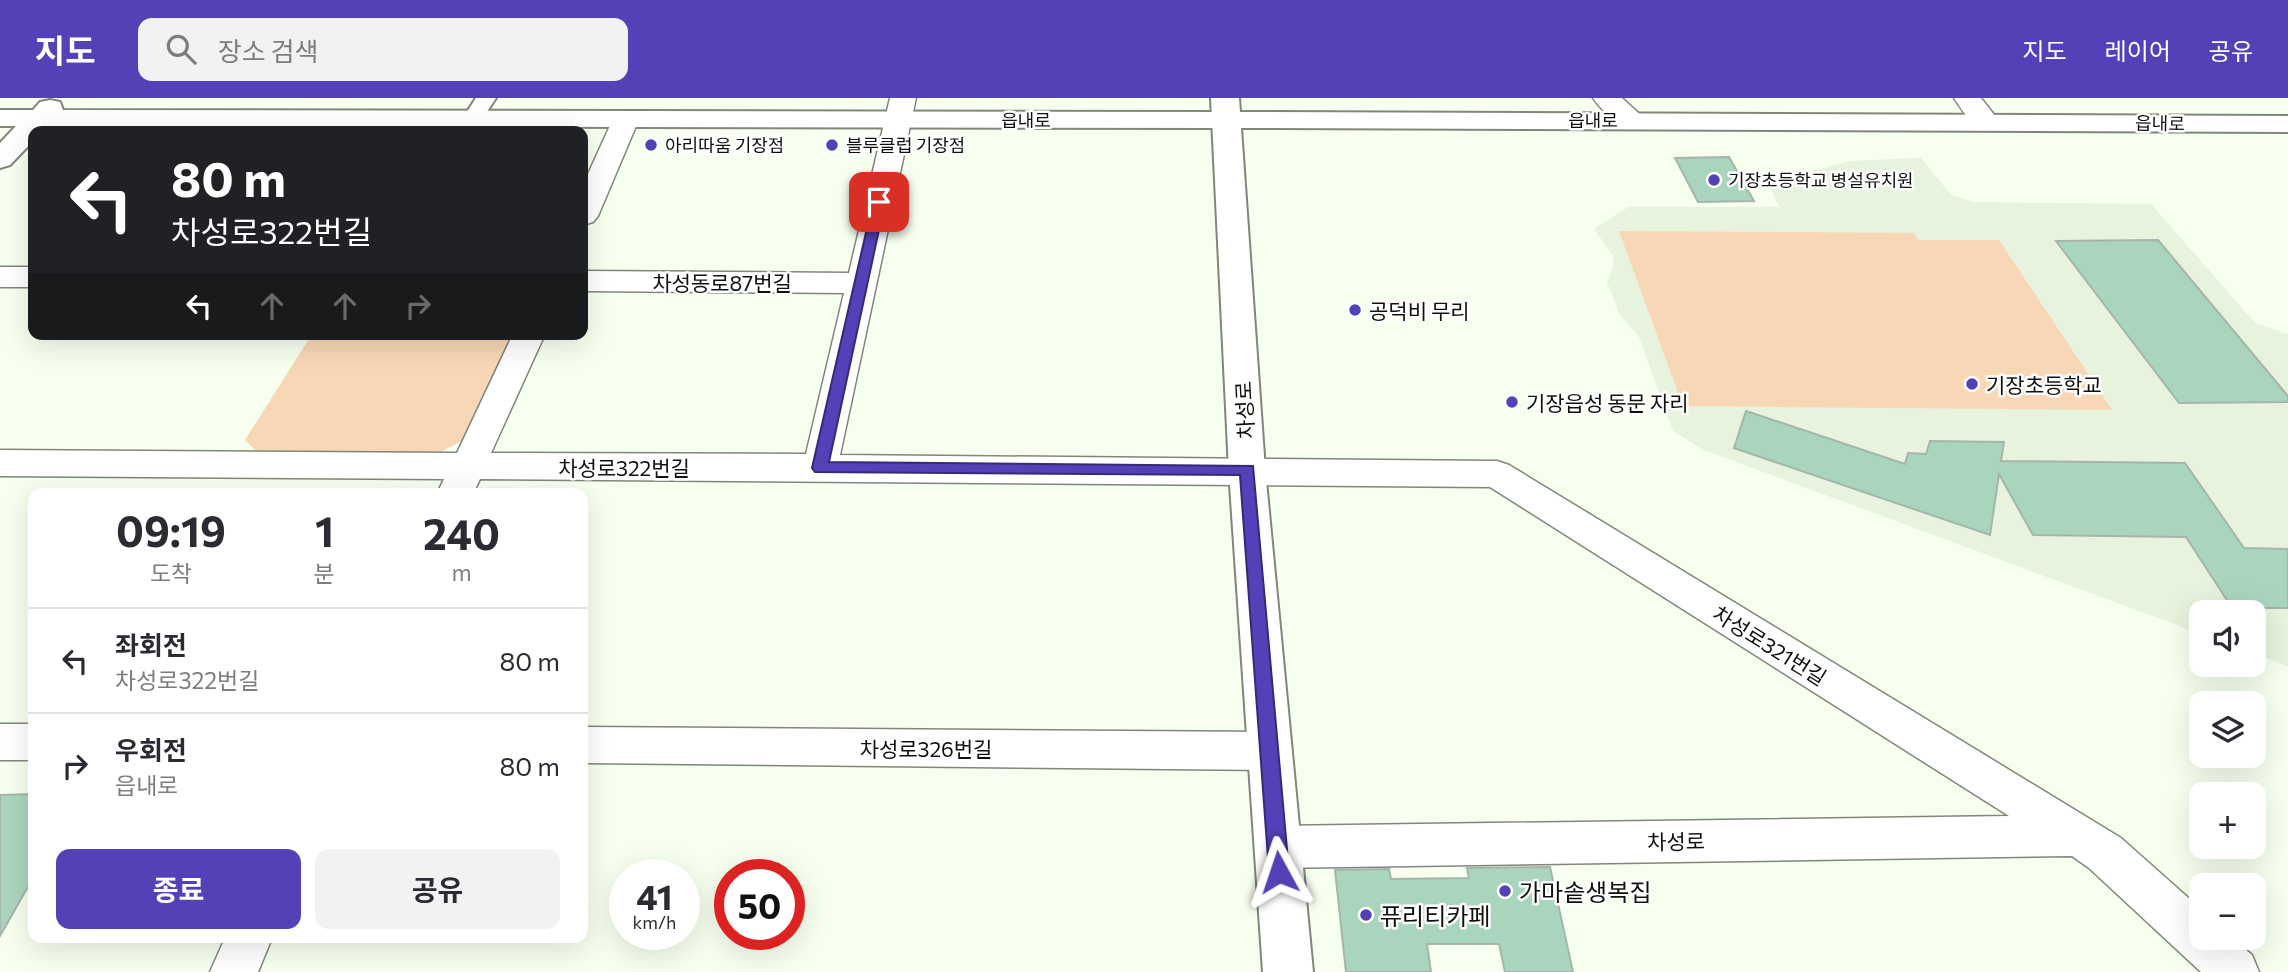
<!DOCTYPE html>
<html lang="ko">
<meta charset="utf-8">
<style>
body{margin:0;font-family:Commissioner,"Noto Sans KR",sans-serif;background:#f2f2f3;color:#2b2b33;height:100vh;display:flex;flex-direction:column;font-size:26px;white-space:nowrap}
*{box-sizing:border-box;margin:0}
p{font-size:23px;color:#7c7c81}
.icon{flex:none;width:38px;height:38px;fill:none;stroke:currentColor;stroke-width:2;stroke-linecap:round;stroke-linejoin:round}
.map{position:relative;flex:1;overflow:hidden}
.drawer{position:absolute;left:28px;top:390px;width:560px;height:455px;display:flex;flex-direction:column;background:#fff;border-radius:14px;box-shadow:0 7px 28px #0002}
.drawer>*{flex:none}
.top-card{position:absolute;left:28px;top:28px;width:560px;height:214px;border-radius:14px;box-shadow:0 7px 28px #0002;background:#202124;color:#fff;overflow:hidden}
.controls{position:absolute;left:2189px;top:502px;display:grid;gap:14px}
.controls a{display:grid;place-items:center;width:77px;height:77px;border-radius:14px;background:#fff;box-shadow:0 7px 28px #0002;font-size:35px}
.speed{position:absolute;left:609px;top:761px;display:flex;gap:14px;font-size:35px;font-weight:700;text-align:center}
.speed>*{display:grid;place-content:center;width:91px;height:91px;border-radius:50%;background:#fff;box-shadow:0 7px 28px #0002;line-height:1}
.speed small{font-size:18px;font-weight:400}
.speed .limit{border:10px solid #d22;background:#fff;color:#111}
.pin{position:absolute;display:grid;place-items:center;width:60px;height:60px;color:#fff;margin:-30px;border-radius:14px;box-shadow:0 4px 10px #0006}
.me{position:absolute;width:77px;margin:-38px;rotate:355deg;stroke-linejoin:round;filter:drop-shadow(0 0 5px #0008)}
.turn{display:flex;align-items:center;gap:24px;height:147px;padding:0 28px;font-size:32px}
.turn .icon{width:91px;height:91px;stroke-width:2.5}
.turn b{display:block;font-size:49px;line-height:60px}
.lanes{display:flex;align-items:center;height:66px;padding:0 28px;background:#0003;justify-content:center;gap:35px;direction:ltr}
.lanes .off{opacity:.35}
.eta{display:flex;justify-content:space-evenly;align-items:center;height:119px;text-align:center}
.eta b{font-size:42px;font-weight:700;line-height:49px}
.cta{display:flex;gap:14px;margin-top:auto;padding:14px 28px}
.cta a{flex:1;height:80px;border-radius:14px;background:#5341b8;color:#fff;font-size:28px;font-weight:700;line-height:80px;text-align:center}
.cta a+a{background:#f2f2f3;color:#2b2b33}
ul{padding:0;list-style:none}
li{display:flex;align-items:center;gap:21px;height:105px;padding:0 28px;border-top:2px solid #e1e1e2}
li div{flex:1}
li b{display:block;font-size:26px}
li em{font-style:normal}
header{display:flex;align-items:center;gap:42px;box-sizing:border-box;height:98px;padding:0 35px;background:#5341b8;color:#fff}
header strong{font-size:33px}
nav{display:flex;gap:38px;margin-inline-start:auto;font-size:24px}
.search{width:490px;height:63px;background:#f2f2f3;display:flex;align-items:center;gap:18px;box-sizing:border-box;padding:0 24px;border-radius:14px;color:#7c7c81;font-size:26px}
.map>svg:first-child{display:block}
.built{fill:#e8f3dd}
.green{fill:#f7d7b6}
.building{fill:#aad5bd;stroke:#a5b5ac;stroke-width:2}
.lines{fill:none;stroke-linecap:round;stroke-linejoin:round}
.pedestrian-casing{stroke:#808779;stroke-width:4}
.minor-casing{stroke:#808779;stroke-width:3}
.tertiary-casing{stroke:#808779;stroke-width:4}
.secondary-casing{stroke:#808779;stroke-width:4}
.pedestrian{fill:#fff;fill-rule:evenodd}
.minor{fill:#fff;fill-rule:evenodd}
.tertiary{fill:#fff;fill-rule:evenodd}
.secondary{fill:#fff;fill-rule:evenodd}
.route{fill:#5341b8;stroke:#362a78;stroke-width:2}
.poi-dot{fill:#5341b8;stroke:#fff;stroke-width:2.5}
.labels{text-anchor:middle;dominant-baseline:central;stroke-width:5;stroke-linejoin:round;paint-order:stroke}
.far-street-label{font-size:18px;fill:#0f120c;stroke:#fff}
.far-poi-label{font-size:18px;fill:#0f120c;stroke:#fff;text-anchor:start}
.street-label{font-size:21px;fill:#0f120c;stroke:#fff}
.poi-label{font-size:21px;fill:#0f120c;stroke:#fff;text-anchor:start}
.near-poi-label{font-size:24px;fill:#0f120c;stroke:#fff;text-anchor:start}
</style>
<header>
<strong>지도</strong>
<div class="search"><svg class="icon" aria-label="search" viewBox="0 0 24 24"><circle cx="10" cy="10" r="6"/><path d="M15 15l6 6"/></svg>장소 검색</div>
<nav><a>지도</a><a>레이어</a><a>공유</a></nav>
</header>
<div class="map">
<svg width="2288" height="874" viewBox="0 0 2288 874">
<rect width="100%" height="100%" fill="#f7ffef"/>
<polygon class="built" points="1921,60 1951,97 1974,104 2151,106 2255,225 2288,236 2288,569 2254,555 2254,514 2202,514 2201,536 1704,352 1673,333 1639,239 1619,215 1607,184 1613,170 1614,159 1594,131 1628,109 1779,109 1768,85 1850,63"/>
<g class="green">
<polygon points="1619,133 1914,135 1918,142 1999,142 2112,312 1683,308"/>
<polygon points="312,236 516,236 466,341 438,355 258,355 245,342"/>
</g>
<g class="building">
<polygon points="1729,59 1754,103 1698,104 1675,60"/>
<polygon points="2158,142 2288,298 2288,304 2179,305 2056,143"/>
<polygon points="1746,313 1905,366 1908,355 1926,356 1930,343 2004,344 2001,363 2185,365 2244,450 2288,451 2288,510 2232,510 2186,439 2033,437 1999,376 1990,437 1734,350"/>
<polygon points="33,696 33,780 0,838 0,697"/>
<polygon points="1550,769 1573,874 1505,874 1499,846 1427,846 1431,874 1346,874 1335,772 1389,771 1391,781 1469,780 1467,770"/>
</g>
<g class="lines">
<g class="pedestrian-casing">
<polygon id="pedestrian" points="476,0 496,0 480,24 466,24 463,20"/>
</g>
<g class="minor-casing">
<g id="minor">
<polygon points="890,0 916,0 840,357 1497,363 1509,367 2121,740 2202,812 2202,840 2232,840 2252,857 2259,874 2201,874 2089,770 2072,758 1277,770 1261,764 1255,749 1261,734 1277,728 2009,718 1490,389 480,381 473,396 437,396 444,381 0,378 0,352 457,355 513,236 545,236 491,355 806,356 844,195 583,193 583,173 849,175"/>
<path d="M1593 0H1622L1646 22 1642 28C1623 32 1604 16 1593 0Z"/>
<path d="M1954 0H1981L1999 23 1995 29C1974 34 1965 16 1954 0Z"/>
<polygon points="626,13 635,15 639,21 598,118 593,124 583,127 583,87 613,21 617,15"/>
<rect x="0" y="169" width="33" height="20"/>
<rect x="0" y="626" width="33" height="36"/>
<polygon points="583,629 1269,634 1284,640 1290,653 1284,666 1269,672 583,665"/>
<polygon points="225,840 272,840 258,874 210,874"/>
</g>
</g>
<g class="tertiary-casing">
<polygon id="tertiary" points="50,2 60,4 63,12 1226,14 1236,16 1240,22 1236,28 1226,30 48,28 43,33 33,33 33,43 10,67 0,70 0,45 16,28 0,28 0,12 33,12 40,4"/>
</g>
<g class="secondary-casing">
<polygon id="secondary" points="1211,0 1239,0 1240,14 2288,18 2288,34 1241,30 1265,372 1313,874 1263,874 1229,372"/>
</g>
<use href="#pedestrian" class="pedestrian"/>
<use href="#minor" class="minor"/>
<use href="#tertiary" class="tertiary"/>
<use href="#secondary" class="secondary"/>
</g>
<polygon class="route" points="879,100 885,104 829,364 1253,368 1289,774 1286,781 1279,783 1272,781 1269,774 1240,377 815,374 812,370 873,104"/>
<g class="poi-dot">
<circle cx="651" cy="47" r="7"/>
<circle cx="832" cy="47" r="7"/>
<circle cx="1714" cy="82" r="7"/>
<circle cx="1355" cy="212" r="7"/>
<circle cx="1972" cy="286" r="7"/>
<circle cx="1512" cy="304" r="7"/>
<circle cx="1505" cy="793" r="7"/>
<circle cx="1366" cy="817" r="7"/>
</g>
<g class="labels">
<g class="far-street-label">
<text x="1026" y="22">읍내로</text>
<text x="1593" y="22">읍내로</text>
<text transform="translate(2160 25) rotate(1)">읍내로</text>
</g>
<g class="far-poi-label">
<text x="665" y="47">아리따움 기장점</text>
<text x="846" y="47">블루클럽 기장점</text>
<text x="1728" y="82">기장초등학교 병설유치원</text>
</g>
<g class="street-label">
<text x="722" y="184">차성동로87번길</text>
<text transform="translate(1244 312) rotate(-93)">차성로</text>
<text x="624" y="369">차성로322번길</text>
<text transform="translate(1770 547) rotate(32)">차성로321번길</text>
<text x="926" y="650">차성로326번길</text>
<text transform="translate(1676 743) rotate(-1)">차성로</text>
</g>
<g class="poi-label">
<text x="1369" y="212">공덕비 무리</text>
<text x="1986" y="286">기장초등학교</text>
<text x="1526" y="304">기장읍성 동문 자리</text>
</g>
<g class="near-poi-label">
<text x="1519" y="793">가마솥생복집</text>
<text x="1380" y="817">퓨리티카페</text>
</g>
</g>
</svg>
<div class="controls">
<a><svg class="icon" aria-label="sound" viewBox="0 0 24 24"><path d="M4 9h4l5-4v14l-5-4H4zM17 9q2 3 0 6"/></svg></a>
<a><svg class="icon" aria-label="layers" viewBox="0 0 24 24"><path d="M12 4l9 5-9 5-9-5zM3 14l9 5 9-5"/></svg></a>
<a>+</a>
<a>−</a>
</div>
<div class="speed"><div>41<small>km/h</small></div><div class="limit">50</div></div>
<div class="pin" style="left:879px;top:104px;background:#d93025"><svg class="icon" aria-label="arrive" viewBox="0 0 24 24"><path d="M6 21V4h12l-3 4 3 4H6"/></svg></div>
<svg class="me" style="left:1279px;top:774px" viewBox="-20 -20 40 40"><path d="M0-17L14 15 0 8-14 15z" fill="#5341b8" stroke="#fff" stroke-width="4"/></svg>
<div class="top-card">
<div class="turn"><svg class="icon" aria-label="left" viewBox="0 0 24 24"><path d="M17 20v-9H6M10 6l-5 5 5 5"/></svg><div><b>80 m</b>차성로322번길</div></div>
<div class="lanes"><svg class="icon" aria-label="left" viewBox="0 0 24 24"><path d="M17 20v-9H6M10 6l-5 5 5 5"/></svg><svg class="icon off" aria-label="ahead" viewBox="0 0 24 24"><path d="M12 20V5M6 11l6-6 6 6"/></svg><svg class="icon off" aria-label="ahead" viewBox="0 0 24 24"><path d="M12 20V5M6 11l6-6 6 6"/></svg><svg class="icon off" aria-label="right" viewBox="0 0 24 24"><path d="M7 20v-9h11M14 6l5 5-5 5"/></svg></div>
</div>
<section class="drawer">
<div class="eta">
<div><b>09:19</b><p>도착</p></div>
<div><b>1</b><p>분</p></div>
<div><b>240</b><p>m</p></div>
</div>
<ul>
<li><svg class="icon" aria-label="left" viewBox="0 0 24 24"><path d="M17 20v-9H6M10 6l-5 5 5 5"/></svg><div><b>좌회전</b><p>차성로322번길</p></div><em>80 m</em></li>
<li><svg class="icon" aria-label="right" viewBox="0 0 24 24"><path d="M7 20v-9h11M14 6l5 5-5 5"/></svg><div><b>우회전</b><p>읍내로</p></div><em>80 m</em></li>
</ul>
<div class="cta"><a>종료</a><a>공유</a></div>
</section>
</div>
